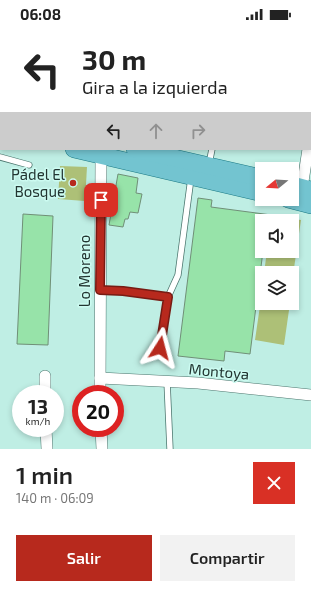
<!DOCTYPE html>
<html lang="es">
<meta charset="utf-8">
<style>
body{margin:0;font-family:"Exo 2",sans-serif;background:#f2f2f2;color:#222;height:100vh;display:flex;flex-direction:column;font-size:15px;white-space:nowrap}
*{box-sizing:border-box;margin:0}
p{font-size:13px;color:#767676}
.icon{flex:none;width:22px;height:22px;fill:none;stroke:currentColor;stroke-width:2;stroke-linecap:round;stroke-linejoin:round}
.map{position:relative;height:421px;overflow:hidden}
.drawer{display:flex;flex-direction:column;background:#fff;flex:1}
.drawer>*{flex:none}
.guide{position:absolute;left:0px;top:0px;width:311px;height:122px;box-shadow:0 2px 6px #0003;background:#fff;color:#222;overflow:hidden}
.needle{width:26px;rotate:252deg}
.buttons{position:absolute;left:255px;top:134px;display:grid;gap:8px}
.buttons a{display:grid;place-items:center;width:44px;height:44px;border-radius:0px;background:#fff;box-shadow:0 2px 6px #0003;font-size:20px}
.speed{position:absolute;left:12px;top:357px;display:flex;gap:8px;font-size:20px;font-weight:700;text-align:center}
.speed>*{display:grid;place-content:center;width:52px;height:52px;border-radius:50%;background:#fff;box-shadow:0 2px 6px #0003;line-height:1}
.speed small{font-size:10px;font-weight:400}
.speed .limit{border:6px solid #d22;background:#fff;color:#111}
.pin{position:absolute;display:grid;place-items:center;width:34px;height:34px;color:#fff;margin:-17px;border-radius:8px;box-shadow:0 2px 6px #0006}
.me{position:absolute;width:44px;margin:-22px;rotate:9deg;stroke-linejoin:round;filter:drop-shadow(0 0 3px #0008)}
.turn{display:flex;align-items:center;gap:14px;height:84px;padding:0 16px;font-size:18px}
.turn .icon{width:52px;height:52px;stroke-width:2.5}
.turn b{display:block;font-size:28px;line-height:34px}
.lanes{display:flex;align-items:center;height:38px;padding:0 16px;background:#0003;justify-content:center;gap:20px;direction:ltr}
.lanes .off{opacity:.35}
.round{display:grid;place-items:center;flex:none;width:42px;height:42px;border-radius:0px;background:#f2f2f2}
.summary{display:flex;align-items:center;justify-content:space-between;height:68px;padding:0 16px}
h1{font-size:24px;font-weight:600;line-height:30px}
.cta{display:flex;gap:8px;margin-top:auto;padding:8px 16px}
.cta a{flex:1;height:46px;border-radius:0px;background:#b7291d;color:#fff;font-size:16px;font-weight:600;line-height:46px;text-align:center}
.cta a+a{background:#f2f2f2;color:#222}
.status{display:flex;justify-content:space-between;align-items:center;height:28px;padding:0 20px;background:#fff;direction:ltr}
.status svg{height:11px;fill:currentColor}
.map>svg:first-child{display:block}
.green{fill:#adc077}
.building{fill:#97e3a9;stroke:#708f77}
.lines{fill:none;stroke-linecap:round;stroke-linejoin:round}
.service-casing{stroke:#4b766e;stroke-width:7}
.minor-casing{stroke:#4b766e;stroke-width:12}
.tertiary-casing{stroke:#4b766e;stroke-width:14}
.primary-casing{stroke:#1a7984;stroke-width:18}
.service{stroke:#fff;stroke-width:5.5}
.minor{stroke:#fff;stroke-width:11}
.tertiary{stroke:#fff;stroke-width:13}
.primary{stroke:#73c4d0;stroke-width:17}
.route-casing{stroke:#771b13;stroke-width:10}
.route{stroke:#b7291d;stroke-width:7}
.poi-dot{fill:#b7291d;stroke:#ccfbf1;stroke-width:1.5}
.labels{text-anchor:middle;dominant-baseline:central;stroke-width:3;stroke-linejoin:round;paint-order:stroke}
.poi-label{font-size:15px;fill:#223531;stroke:#ccfbf1;text-anchor:end}
.street-label{font-size:15px;fill:#223531;stroke:#ccfbf1}
</style>
<div class="status"><b>06:08</b><svg viewBox="0 0 49 12"><path d="M0 12V9h3v3zM5 12V6h3v6zM10 12V3h3v9zM15 12V0h3v12zM26 1h20v11H26zM47 4h2v5h-2z"/></svg></div>
<div class="map">
<svg width="311" height="421" viewBox="0 0 311 421">
<rect width="100%" height="100%" fill="#bfeee4"/>
<g class="green">
<polygon points="60,138 87,139 85,173 58,171"/>
<polygon points="272,188 301,192 292,254 292,245 264,245 267,223 292,223 292,193 271,193"/>
<polygon points="262,264 262,275 290,275 284,317 255,312"/>
</g>
<g class="building">
<polygon points="118,146 138,150 136,165 142,166 138,185 130,184 128,191 125,191 123,199 109,197"/>
<polygon points="198,170 212,172 211,179 279,188 278,193 262,193 263,223 250,326 225,323 224,333 178,328"/>
<polygon points="23,186 53,188 48,317 17,316"/>
</g>
<g class="lines">
<g class="service-casing">
<g id="service">
<polyline points="237,1 238,0"/>
<polyline points="0,129 29,137"/>
<polyline points="209,136 212,121"/>
<polyline points="100,262 123,263 168,269"/>
<polyline points="160,320 168,269 178,247 191,150"/>
<polyline points="167,353 170,421"/>
</g>
</g>
<g class="minor-casing">
<g id="minor">
<polyline points="10,1 10,0"/>
<polyline points="310,61 311,61"/>
<polyline points="310,107 311,100"/>
<polyline points="302,160 308,121"/>
<polyline points="45,348 45,366"/>
<polyline points="100,350 198,355 311,367"/>
<polyline points="100,366 101,128"/>
<polyline points="46,400 47,421"/>
<polyline points="101,400 102,421"/>
</g>
</g>
<g class="tertiary-casing">
<polyline id="tertiary" points="112,1 112,0"/>
</g>
<g class="primary-casing">
<g id="primary">
<polyline points="0,88 1,88"/>
<polyline points="0,103 1,103"/>
<polyline points="74,121 262,165"/>
<polyline points="135,121 262,150"/>
<polyline points="292,157 311,162"/>
<polyline points="288,171 311,177"/>
</g>
</g>
<use href="#service" class="service"/>
<use href="#minor" class="minor"/>
<use href="#tertiary" class="tertiary"/>
<use href="#primary" class="primary"/>
</g>
<g class="lines">
<g class="route-casing">
<polyline id="route" points="101,172 100,262 123,263 168,269 160,320"/>
</g>
<use href="#route" class="route"/>
</g>
<circle class="poi-dot" cx="73" cy="155" r="4"/>
<g class="labels">
<g class="poi-label">
<text x="65" y="146">Pádel El<tspan x="65" dy="17">Bosque</tspan></text>
</g>
<g class="street-label">
<text transform="translate(84 243) rotate(-90)">Lo Moreno</text>
<text transform="translate(219 343) rotate(5)">Montoya</text>
</g>
</g>
</svg>
<div class="buttons">
<a><svg class="needle" viewBox="-14 -14 28 28"><path d="M0-13l5 13h-10z" fill="#e53935"/><path d="M0 13l5-13h-10z" fill="#767676"/></svg></a>
<a><svg class="icon" aria-label="sound" viewBox="0 0 24 24"><path d="M4 9h4l5-4v14l-5-4H4zM17 9q2 3 0 6"/></svg></a>
<a><svg class="icon" aria-label="layers" viewBox="0 0 24 24"><path d="M12 4l9 5-9 5-9-5zM3 14l9 5 9-5"/></svg></a>
</div>
<div class="speed"><div>13<small>km/h</small></div><div class="limit">20</div></div>
<div class="pin" style="left:101px;top:172px;background:#d93025"><svg class="icon" aria-label="arrive" viewBox="0 0 24 24"><path d="M6 21V4h12l-3 4 3 4H6"/></svg></div>
<svg class="me" style="left:160px;top:320px" viewBox="-20 -20 40 40"><path d="M0-17L14 15 0 8-14 15z" fill="#b7291d" stroke="#fff" stroke-width="4"/></svg>
<div class="guide">
<div class="turn"><svg class="icon" aria-label="left" viewBox="0 0 24 24"><path d="M17 20v-9H6M10 6l-5 5 5 5"/></svg><div><b>30 m</b>Gira a la izquierda</div></div>
<div class="lanes"><svg class="icon" aria-label="left" viewBox="0 0 24 24"><path d="M17 20v-9H6M10 6l-5 5 5 5"/></svg><svg class="icon off" aria-label="ahead" viewBox="0 0 24 24"><path d="M12 20V5M6 11l6-6 6 6"/></svg><svg class="icon off" aria-label="right" viewBox="0 0 24 24"><path d="M7 20v-9h11M14 6l5 5-5 5"/></svg></div>
</div>
</div>
<section class="drawer">
<div class="summary"><div><h1>1 min</h1><p>140 m · 06:09</p></div><a class="round" style="background:#d93025;color:#fff"><svg class="icon" aria-label="close" viewBox="0 0 24 24"><path d="M6 6l12 12M18 6L6 18"/></svg></a></div>
<div class="cta"><a>Salir</a><a>Compartir</a></div>
</section>
